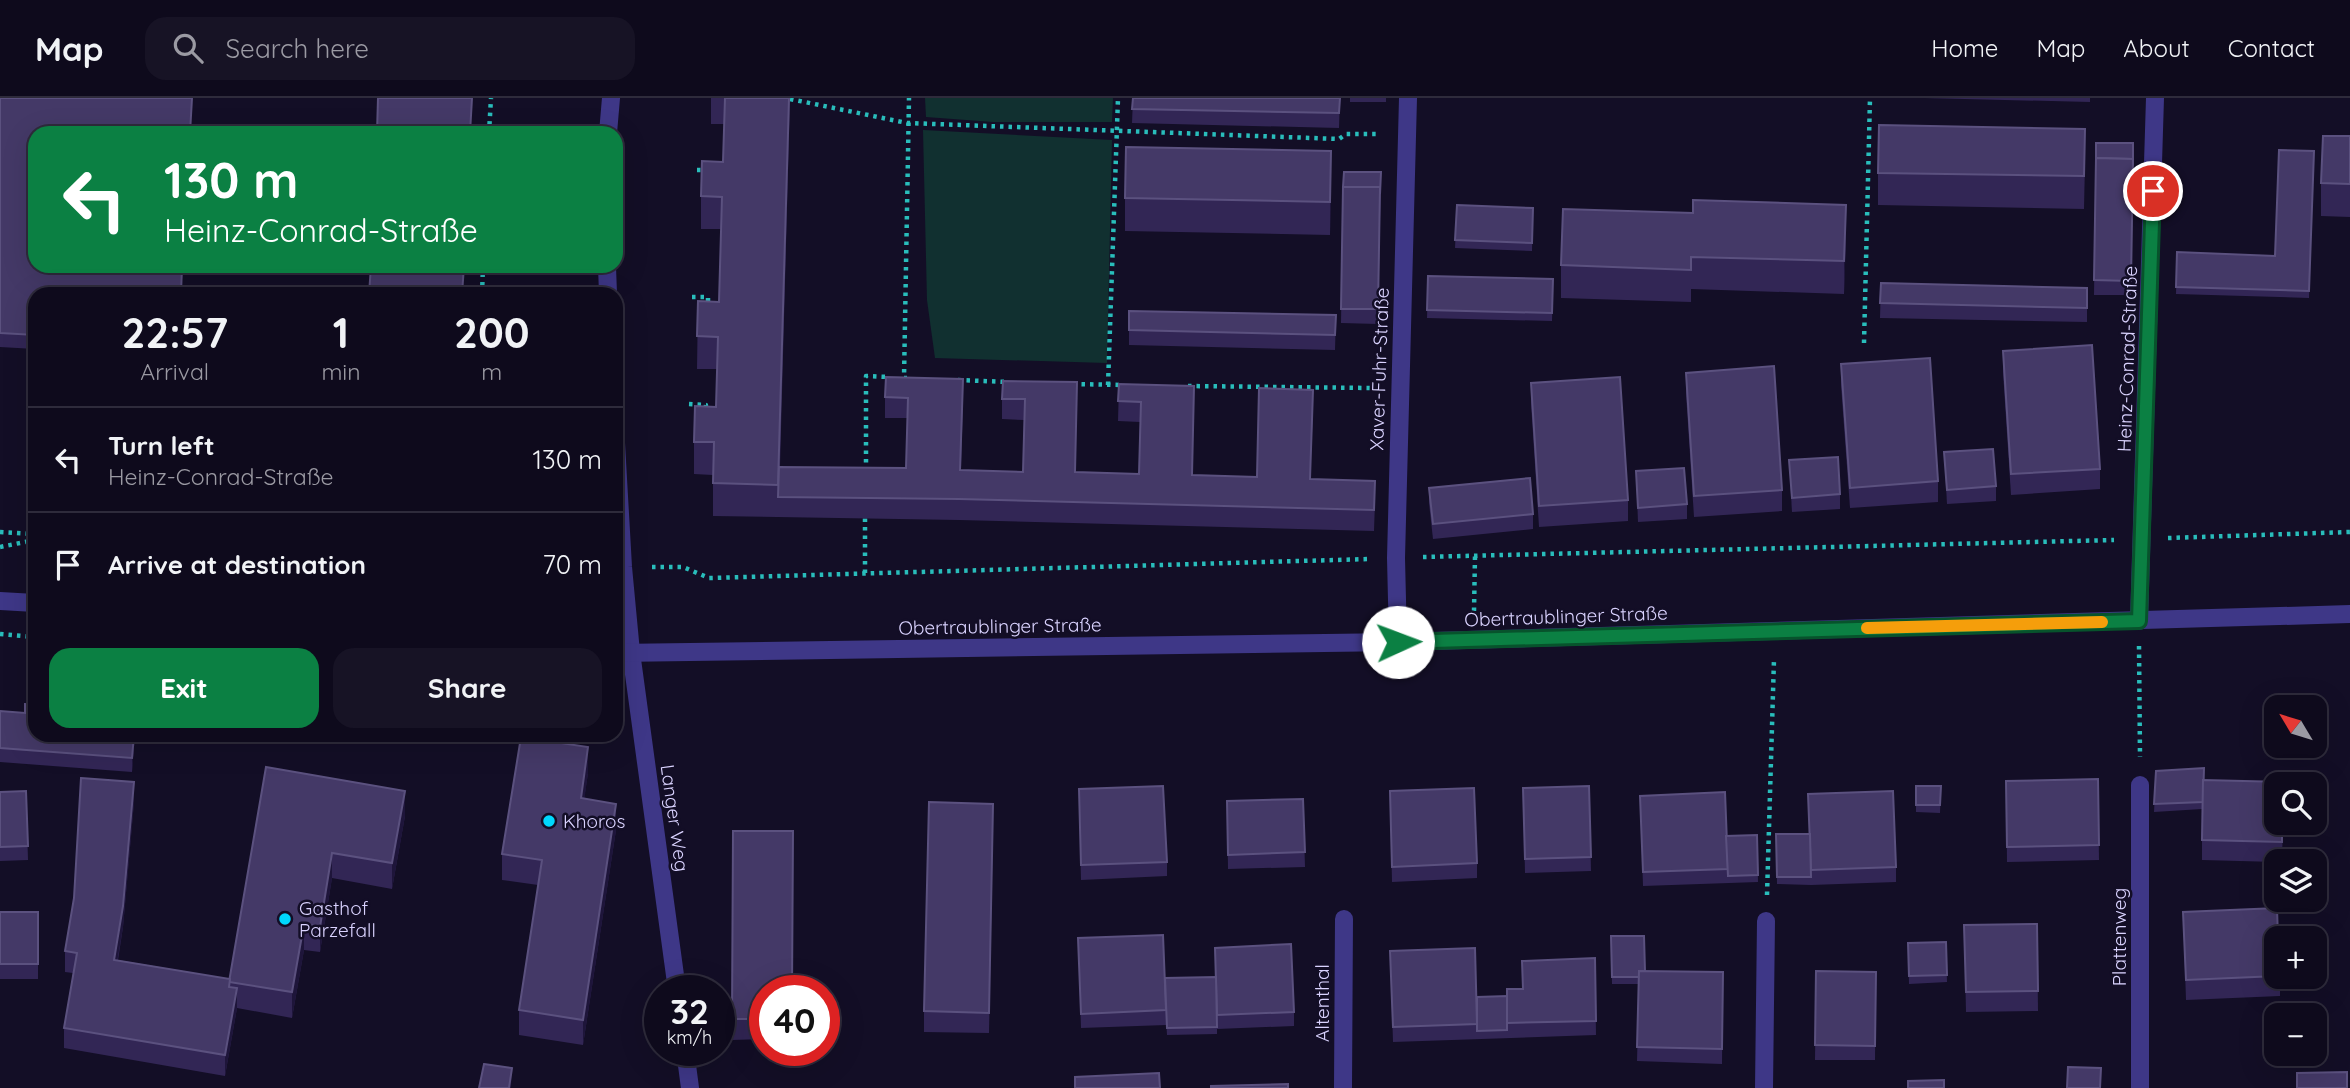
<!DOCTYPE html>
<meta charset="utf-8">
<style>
body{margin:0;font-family:Quicksand,sans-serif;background:#171325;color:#f1f3f6;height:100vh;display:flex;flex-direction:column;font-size:26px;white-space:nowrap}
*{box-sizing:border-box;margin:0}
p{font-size:23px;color:#9b9aa3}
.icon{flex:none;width:38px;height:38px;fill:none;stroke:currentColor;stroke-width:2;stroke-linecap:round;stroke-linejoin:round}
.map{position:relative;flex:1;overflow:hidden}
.details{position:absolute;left:28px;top:189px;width:595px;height:455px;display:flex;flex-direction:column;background:#0e0a1c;border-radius:21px;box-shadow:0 7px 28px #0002,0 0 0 2px #2e2b3b}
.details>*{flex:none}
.guide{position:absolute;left:28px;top:28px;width:595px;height:147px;border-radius:21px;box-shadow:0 7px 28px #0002,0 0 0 2px #2e2b3b;background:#0b8043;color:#fff;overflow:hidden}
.needle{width:46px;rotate:308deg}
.fabs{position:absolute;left:2264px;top:597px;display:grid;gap:14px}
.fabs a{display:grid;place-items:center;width:63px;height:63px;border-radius:14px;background:#0e0a1c;box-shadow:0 7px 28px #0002,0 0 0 2px #2e2b3b;font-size:35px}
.speed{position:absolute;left:644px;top:877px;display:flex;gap:14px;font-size:35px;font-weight:700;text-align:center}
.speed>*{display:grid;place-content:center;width:91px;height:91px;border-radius:50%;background:#0e0a1c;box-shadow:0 7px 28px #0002,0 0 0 2px #2e2b3b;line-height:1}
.speed small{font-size:18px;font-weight:400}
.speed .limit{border:10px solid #d22;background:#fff;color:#111}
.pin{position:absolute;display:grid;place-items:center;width:60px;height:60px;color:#fff;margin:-30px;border:4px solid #fff;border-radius:50%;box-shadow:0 2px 7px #0007}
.me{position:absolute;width:77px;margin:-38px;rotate:88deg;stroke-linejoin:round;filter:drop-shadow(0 0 5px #0008)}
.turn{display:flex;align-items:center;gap:24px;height:147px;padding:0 21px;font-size:32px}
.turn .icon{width:91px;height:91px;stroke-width:2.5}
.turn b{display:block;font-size:49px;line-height:60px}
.eta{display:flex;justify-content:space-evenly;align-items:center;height:119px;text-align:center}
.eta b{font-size:42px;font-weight:800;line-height:49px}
.primary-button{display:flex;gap:14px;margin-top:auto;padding:14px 21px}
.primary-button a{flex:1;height:80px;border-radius:21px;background:#0b8043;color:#fff;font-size:28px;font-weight:800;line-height:80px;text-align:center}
.primary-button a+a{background:#171325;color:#f1f3f6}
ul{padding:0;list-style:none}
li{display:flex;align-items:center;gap:21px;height:105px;padding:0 21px;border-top:2px solid #2e2b3b}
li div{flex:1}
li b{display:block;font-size:26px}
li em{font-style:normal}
header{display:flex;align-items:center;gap:42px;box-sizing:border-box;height:98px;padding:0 35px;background:#0e0a1c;border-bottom:2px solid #2e2b3b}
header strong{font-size:33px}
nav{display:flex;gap:38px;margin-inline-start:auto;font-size:24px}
.search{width:490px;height:63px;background:#171325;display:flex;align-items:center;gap:18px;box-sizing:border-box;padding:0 24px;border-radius:21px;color:#9b9aa3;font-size:26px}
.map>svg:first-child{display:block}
.green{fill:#113030}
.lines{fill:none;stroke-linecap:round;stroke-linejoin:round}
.path{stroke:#29bdbb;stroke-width:4.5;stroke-dasharray:3.5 5;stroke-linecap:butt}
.minor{stroke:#3e3787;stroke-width:18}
.tertiary{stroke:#3e3787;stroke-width:18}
.wall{fill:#322655}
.shaded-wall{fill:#1e153a}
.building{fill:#443967;stroke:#5b517f;stroke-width:2}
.route-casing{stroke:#07532c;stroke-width:18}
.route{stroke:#0b8043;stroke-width:12}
.slow{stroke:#f59e0b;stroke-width:12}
.poi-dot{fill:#00d8fe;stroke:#130e26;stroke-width:2.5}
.labels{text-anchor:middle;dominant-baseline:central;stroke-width:5;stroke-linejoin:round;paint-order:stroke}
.street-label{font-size:19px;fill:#dad3ff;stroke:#130e26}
.poi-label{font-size:19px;fill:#dad3ff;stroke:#130e26;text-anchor:start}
</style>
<header>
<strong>Map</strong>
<div class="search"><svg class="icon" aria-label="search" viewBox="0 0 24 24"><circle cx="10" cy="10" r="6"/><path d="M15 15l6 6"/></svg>Search here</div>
<nav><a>Home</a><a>Map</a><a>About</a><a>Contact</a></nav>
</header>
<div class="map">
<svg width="2350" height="990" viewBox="0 0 2350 990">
<rect width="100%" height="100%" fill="#130e26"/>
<g class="green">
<polygon points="925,0 1113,0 1112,24 993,24 926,19"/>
<polygon points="923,32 1112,42 1107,265 935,260 927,202"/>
</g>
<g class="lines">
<g class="path">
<polyline points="790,1 907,25 1339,41 1346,36 1380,36"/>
<polyline points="489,35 491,0"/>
<polyline points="697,72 708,72"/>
<polyline points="482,196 483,168"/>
<polyline points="692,199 708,199 708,207"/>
<polyline points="1864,245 1870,0"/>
<polyline points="907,280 904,280 909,0"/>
<polyline points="958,282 1008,284"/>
<polyline points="1073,286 1124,287"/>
<polyline points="1108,287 1118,0"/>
<polyline points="1188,288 1372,290"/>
<polyline points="689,306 706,307 705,314"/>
<polyline points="866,373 866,278 889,279"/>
<polyline points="0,434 35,436"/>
<polyline points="2168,440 2350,434"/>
<polyline points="0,449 35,442"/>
<polyline points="1423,459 2114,442"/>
<polyline points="652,469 683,469 709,480 1369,461"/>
<polyline points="865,475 865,420"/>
<polyline points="1474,513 1475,458"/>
<polyline points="0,536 35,539"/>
<polyline points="2139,548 2140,659"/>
<polyline points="1767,797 1774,561"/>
</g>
<g class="minor">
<polyline points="608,35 611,0"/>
<polyline points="607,168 608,196"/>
<polyline points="616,345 623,469 631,554 677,892"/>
<polyline points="2139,523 2155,0"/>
<polyline points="1398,544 1396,460 1408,0"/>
<polyline points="2140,687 2140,990"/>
<polyline points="685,952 690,990"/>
<polyline points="1343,990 1344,821"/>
<polyline points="1764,990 1766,823"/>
</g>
<g class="tertiary">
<polyline points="0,503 35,505"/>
<polyline points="616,555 1398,544 2350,516"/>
</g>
</g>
<g class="wall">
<polygon points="0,0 192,0 190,35 35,35 183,168 181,196 35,196 35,251 0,249"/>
<polygon points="711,0 790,0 780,369 906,370 908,320 885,320 885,299 963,302 961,372 1023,374 1024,322 1002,321 1002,301 1077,284 1075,374 1139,376 1140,324 1118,323 1119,286 1194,309 1192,377 1257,379 1313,312 1310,381 1375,404 1374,433 959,422 713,418 713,377 694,376 694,344 716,309 717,271 697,271 698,203 719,204 721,131 701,131 701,98 723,64 724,26 711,26"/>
<polygon points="1133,0 1340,0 1339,30 1132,25"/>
<rect x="1350" y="0" width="36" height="4"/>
<polygon points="1924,0 2090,0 2090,4"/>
<polygon points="2350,38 2350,119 2321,118 2321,85"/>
<polygon points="2096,45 2133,45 2131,197 2094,197"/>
<polygon points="2314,53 2309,200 2176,196 2177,154 2275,158"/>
<polygon points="2085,64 2084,111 1878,107 1878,75"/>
<polygon points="1381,74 1378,226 1341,225 1343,89"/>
<polygon points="1331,86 1330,137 1125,133 1125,100"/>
<polygon points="1457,107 1533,110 1532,153 1455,150"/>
<polygon points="1846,139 1844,196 1691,191 1691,204 1561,200 1561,167"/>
<polygon points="1428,178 1553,181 1552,223 1427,220"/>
<polygon points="1881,185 2087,190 2087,224 1880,220"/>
<polygon points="1129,213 1336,217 1335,252 1129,247"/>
<polygon points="2003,253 2100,371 2100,391 2011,397 2003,274"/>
<polygon points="1841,266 1938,383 1938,404 1850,410 1841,287"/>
<polygon points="1686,275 1782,392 1782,413 1694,419 1686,295"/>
<polygon points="1531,285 1628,402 1628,423 1539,429 1531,305"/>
<polygon points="1944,354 1996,388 1996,403 1947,406"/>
<polygon points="1789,362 1840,396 1840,411 1792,414"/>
<polygon points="1636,373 1687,406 1687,421 1638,424"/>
<polygon points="1429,390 1533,416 1533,431 1433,441 1429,405"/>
<polygon points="0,613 135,637 132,674 0,664"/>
<polygon points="266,669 405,718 392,791 332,780 320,854 304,852 292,920 237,910 225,978 64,950 64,930 73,875 65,874 65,853 134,704 123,829 118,862 230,881"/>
<polygon points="2156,673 2204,682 2283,724 2282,763 2277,763 2277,764 2202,762 2202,711 2154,714"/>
<polygon points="588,675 584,701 616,732 583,947 519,937 519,912 538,787 502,782 502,756"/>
<polygon points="2098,681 2099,762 2007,764 2006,683"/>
<polygon points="1589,688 1591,773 1525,775 1523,690"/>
<polygon points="1916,688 1941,688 1940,715 1916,714"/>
<polygon points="26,693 28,762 0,763 0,694"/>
<polygon points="1390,693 1477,765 1477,780 1392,784"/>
<polygon points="1640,698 1726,740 1757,737 1758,784 1643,788"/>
<polygon points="1303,701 1305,769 1228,771 1227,703"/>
<polygon points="1079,705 1167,764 1167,778 1081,782"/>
<polygon points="993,726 989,935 924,934 924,913"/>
<polygon points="733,733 765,892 765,941 732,942"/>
<polygon points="1776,736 1896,769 1896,784 1811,787 1777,786"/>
<rect x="0" y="814" width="38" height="67"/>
<polygon points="2183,814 2277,840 2277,878 2280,878 2280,898 2186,902"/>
<polygon points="2037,826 2038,913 1966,914 1964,827"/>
<polygon points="1611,838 1645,873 1723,874 1722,966 1637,963 1639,886 1612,886"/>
<polygon points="1078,840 1165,880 1294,914 1294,928 1217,931 1217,910 1217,936 1167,937 1166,921 1166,927 1081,930"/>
<polygon points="1946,844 1947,884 1909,886 1908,845"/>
<polygon points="1390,853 1477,914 1522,891 1595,860 1596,937 1393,944"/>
<polygon points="1816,873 1876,874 1875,962 1815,962"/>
</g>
<g class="shaded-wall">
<polygon points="789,0 790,0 778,399"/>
<polygon points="1331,53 1331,86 1330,137 1330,104"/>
<polygon points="1846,107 1846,139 1844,196 1844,163"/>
<polygon points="134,637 135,637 132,674 132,660"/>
<polygon points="588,649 588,675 581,726 581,700"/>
<polygon points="134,684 134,704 123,829 114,882 114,862"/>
<polygon points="405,693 405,718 392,791 392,765"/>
<polygon points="616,706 616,732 583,947 583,922"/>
<polygon points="332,755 332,780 320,854 320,829"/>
<polygon points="304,826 304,852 292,920 292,894"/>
<polygon points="237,890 237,910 225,978 225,957"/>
<polygon points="512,970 511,990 509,990"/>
</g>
<g class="building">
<polygon points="0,0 192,0 190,35 35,35 35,168 182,168 181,196 35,196 35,237 0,235"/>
<polygon points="378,0 472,0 470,35 377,35"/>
<polygon points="725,0 789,0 778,387 713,385 714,344 694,344 695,308 716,309 718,239 697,238 698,203 719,204 722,99 701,98 702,63 723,64"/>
<polygon points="1133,0 1340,0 1339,15 1132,11"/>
<polygon points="1879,27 2085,31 2084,78 1878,75"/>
<polygon points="2323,38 2350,38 2350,86 2321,85"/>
<polygon points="2096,45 2133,45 2133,68 2133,61 2096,60"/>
<polygon points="1126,49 1331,53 1330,104 1125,100"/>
<polygon points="2279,52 2314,53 2309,193 2176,189 2177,154 2275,158"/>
<polygon points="2096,60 2133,61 2131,183 2094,182"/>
<polygon points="1344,74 1381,74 1380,96 1380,89 1343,89"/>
<polygon points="1343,89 1380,89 1378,211 1341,211"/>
<polygon points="1693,102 1846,107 1844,163 1691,159 1691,172 1561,167 1563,111 1693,115"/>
<polygon points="1457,107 1533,110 1532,145 1455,142"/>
<polygon points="371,168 464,168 462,196 369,196"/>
<polygon points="1428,178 1553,181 1552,215 1427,212"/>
<polygon points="1881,185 2087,190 2087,210 1880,205"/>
<polygon points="1129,213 1336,217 1335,237 1129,232"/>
<polygon points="2092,247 2100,371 2011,376 2003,253"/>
<polygon points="1930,260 1938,383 1850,390 1841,266"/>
<polygon points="1774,268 1782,392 1694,398 1686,275"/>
<polygon points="886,279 963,281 960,372 1023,374 1025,301 1002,301 1003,283 1077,284 1075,374 1139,376 1141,304 1118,303 1119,286 1194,288 1192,377 1257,379 1259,290 1313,292 1310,381 1375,383 1374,412 959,401 778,399 779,369 906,370 908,300 885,299"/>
<polygon points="1620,279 1628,402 1539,408 1531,285"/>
<polygon points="1993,351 1996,388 1947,392 1944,354"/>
<polygon points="1838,359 1840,396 1792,400 1789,362"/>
<polygon points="1684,370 1687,406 1638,410 1636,373"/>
<polygon points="1530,380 1533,416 1433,426 1429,390"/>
<polygon points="25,606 35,607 35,637 134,637 132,660 0,650 0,613 25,615"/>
<polygon points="521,639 588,649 581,700 616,706 583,922 519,912 542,762 502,756"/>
<polygon points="266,669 405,693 392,765 332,755 320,829 304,826 292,894 229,884"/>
<polygon points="2204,670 2203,704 2154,706 2156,673"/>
<polygon points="81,680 134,684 123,808 114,862 230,881 229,889 237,890 225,957 64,930 77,855 65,853 74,800"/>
<polygon points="2098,681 2099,747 2007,749 2006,683"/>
<polygon points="2203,682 2284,684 2284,686 2277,686 2277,724 2282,724 2282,744 2202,742"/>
<polygon points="1163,688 1167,764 1081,767 1079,691"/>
<polygon points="1589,688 1591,759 1525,761 1523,690"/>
<polygon points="1916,688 1941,688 1940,707 1916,707"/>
<polygon points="1474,690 1477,765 1392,769 1390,693"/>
<polygon points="26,693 28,748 0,749 0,694"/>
<polygon points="1893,693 1896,769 1811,772 1808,696"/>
<polygon points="1725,694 1728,771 1643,774 1640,698"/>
<polygon points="1303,701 1305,754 1228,757 1227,703"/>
<polygon points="929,704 993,706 989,915 924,913"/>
<polygon points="733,733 793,733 792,892 765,892 765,921 732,921"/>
<polygon points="1776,736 1810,736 1811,779 1777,779"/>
<polygon points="1757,737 1758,777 1728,778 1726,738"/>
<polygon points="2277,810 2278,840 2277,840 2277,878 2186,882 2183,814"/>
<rect x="0" y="814" width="38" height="52"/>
<polygon points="2037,826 2038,893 1966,894 1964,827"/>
<polygon points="1163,837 1166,912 1081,916 1078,840"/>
<polygon points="1611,838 1644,838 1645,873 1639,873 1639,879 1612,879"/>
<polygon points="1946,844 1947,877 1909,878 1908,845"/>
<polygon points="1291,846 1294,914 1217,917 1215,850"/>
<polygon points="1475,850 1477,926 1393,929 1390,853"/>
<polygon points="1595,860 1596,923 1507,925 1507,891 1523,891 1522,863"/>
<polygon points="1639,873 1723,874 1722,951 1637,949"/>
<polygon points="1816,873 1876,874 1875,948 1815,947"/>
<polygon points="1216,879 1217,929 1167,930 1165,880"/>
<polygon points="1507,898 1507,932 1477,933 1477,899"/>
<polygon points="484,966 512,970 509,990 479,990"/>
<polygon points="2068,969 2101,970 2100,990 2067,990"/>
<polygon points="2347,974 2347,990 2297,990 2297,975"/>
<polygon points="1159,975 1160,990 1075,990 1075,979"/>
<polygon points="1944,982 1944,990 1908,990 1908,983"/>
<polygon points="1288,986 1288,990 1211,990 1211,988"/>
</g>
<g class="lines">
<g class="route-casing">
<polyline id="route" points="1398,544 2139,523 2153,93"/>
</g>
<use href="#route" class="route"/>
<polyline class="slow" points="1867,530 2102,524"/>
</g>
<g class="poi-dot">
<circle cx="549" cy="723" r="7"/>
<circle cx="285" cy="821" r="7"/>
</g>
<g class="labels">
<g class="street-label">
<text transform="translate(2127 261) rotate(-88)">Heinz-Conrad-Straße</text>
<text transform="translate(1379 271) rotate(-88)">Xaver-Fuhr-Straße</text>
<text transform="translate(1566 518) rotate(-2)">Obertraublinger Straße</text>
<text transform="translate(1000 528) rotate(-1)">Obertraublinger Straße</text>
<text transform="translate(675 720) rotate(82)">Langer Weg</text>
<text transform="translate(2119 839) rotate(-90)">Plattenweg</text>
<text transform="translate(1322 905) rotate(-90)">Altenthal</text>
</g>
<g class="poi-label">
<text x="563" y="723">Khoros</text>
<text x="299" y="810">Gasthof<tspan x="299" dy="22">Parzefall</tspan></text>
</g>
</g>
</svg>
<div class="fabs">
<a><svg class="needle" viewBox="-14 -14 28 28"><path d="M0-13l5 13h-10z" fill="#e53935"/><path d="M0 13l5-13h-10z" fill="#9b9aa3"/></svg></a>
<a><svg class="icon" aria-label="search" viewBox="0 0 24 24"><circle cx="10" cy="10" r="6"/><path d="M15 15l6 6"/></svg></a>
<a><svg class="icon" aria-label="layers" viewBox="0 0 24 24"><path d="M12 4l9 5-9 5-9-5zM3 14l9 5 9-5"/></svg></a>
<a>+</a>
<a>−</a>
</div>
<div class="speed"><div>32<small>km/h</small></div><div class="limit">40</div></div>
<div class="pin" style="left:2153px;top:93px;background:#d93025"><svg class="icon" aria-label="arrive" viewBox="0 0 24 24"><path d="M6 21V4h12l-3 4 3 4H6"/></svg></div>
<svg class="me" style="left:1398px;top:544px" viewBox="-20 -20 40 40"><circle r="19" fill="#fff"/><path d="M0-13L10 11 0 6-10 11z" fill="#0b8043"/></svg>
<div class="guide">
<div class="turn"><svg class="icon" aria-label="left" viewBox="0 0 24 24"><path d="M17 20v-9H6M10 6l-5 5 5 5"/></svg><div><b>130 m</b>Heinz-Conrad-Straße</div></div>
</div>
<section class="details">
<div class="eta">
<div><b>22:57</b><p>Arrival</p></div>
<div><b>1</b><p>min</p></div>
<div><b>200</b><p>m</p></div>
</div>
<ul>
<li><svg class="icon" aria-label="left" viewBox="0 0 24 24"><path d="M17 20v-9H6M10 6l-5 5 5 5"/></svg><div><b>Turn left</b><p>Heinz-Conrad-Straße</p></div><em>130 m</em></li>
<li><svg class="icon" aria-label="arrive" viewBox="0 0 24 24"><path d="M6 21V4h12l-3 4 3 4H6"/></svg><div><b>Arrive at destination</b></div><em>70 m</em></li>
</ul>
<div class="primary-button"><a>Exit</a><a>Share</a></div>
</section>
</div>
